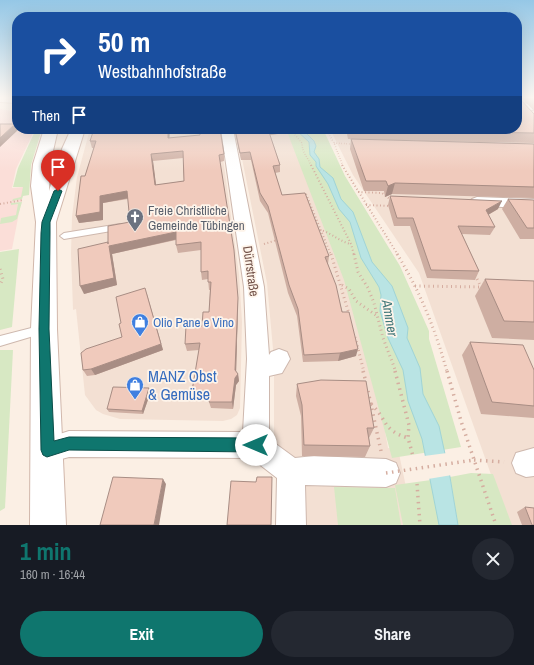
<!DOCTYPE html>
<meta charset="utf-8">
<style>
body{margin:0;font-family:"Archivo Narrow",sans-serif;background:#242831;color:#f1f3f6;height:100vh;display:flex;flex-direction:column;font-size:15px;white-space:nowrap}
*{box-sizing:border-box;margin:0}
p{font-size:13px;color:#9ea1a6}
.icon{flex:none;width:22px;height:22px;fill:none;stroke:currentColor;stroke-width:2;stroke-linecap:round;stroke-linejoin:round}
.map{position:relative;height:525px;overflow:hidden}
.details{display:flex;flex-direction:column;background:#171b24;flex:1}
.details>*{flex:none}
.top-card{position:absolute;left:12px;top:12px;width:510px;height:122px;border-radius:16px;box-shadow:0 4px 16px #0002;background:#1a4fa0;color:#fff;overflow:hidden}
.pin{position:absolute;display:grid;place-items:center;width:34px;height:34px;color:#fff;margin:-41px -17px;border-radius:50% 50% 50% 0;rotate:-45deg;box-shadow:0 0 4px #0007}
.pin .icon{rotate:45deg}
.me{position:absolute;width:44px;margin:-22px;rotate:270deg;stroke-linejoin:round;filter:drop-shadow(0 0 3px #0008)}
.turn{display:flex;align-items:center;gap:14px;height:84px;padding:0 20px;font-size:18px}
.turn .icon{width:52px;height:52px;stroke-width:2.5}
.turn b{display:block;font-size:28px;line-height:34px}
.then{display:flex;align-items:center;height:38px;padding:0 20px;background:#0003;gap:8px;font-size:15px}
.round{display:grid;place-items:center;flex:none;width:42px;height:42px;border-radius:21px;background:#242831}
.headline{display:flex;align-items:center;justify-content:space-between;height:68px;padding:0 20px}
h1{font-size:24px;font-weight:800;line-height:30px;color:#0f766e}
.action{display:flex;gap:8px;margin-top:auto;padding:8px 20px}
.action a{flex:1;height:46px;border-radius:24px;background:#0f766e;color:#fff;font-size:16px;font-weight:800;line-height:46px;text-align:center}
.action a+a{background:#242831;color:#f1f3f6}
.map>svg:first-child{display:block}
.residential{fill:#f3e0d3}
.commercial{fill:#fbded8}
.green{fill:#d7e8c3}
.water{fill:#b9e4e4;stroke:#a0d4d6}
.pier{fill:#fbefe4}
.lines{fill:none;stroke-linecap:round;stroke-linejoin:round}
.lane-casing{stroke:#ceb8ae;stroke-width:2}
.street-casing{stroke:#ceb8ae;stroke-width:2}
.secondary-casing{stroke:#d1b7ab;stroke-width:2}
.path-far3{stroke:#d5ada0;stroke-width:1.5;stroke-dasharray:0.5 2;stroke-linecap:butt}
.path-far2{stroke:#d5ada0;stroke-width:2;stroke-dasharray:1 2.5;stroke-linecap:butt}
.path-far1{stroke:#d5ada0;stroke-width:3;stroke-dasharray:1 3.5;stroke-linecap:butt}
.path{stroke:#d5ada0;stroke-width:3.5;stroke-dasharray:1.5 4.5;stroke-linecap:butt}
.lane{fill:#fff;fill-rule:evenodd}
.street{fill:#fff;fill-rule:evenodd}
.secondary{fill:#fff;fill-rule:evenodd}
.path-bridge{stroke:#d5ada0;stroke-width:3.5;stroke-dasharray:1.5 4.5;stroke-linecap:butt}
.wall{fill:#ceaea2;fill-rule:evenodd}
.shaded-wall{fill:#a88d84}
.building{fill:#f0cabc;stroke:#a88d84;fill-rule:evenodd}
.route{fill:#0f766e;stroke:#0a4d48}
.labels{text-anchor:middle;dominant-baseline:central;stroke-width:3.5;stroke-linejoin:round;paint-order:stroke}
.worship-label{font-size:13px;fill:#5b616d;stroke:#fef4ea;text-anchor:start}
.street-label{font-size:13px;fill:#73534a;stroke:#fef4ea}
.shop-label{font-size:13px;fill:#366cbe;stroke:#fef4ea;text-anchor:start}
.water-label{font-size:14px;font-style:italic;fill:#3f7678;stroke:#fef4ea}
.near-shop-label{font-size:16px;fill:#366cbe;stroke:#fef4ea;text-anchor:start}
</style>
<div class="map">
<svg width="534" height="525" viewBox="0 0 534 525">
<rect width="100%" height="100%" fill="#fbefe4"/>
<g class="residential">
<polygon points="517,97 534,97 534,525 509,525 419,273 353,175 330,129 517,129"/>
<polygon points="90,129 219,129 239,274 242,322 240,408 237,415 231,419 223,421 120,419 103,414 96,410 85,395 76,309 73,310 71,253 72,217 77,177"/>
<polygon points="236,129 286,129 339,258 380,403 388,448 398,449 414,525 305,525 274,462 274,360 267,283"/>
</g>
<polygon class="commercial" points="0,109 17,112 17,129 35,129 16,169 12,188 24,187 12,249 0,251"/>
<g class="green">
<polygon points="36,129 42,129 31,165 29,195 23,196 22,199 12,201 13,199 21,197 23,187 13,187 18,168"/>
<polygon points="286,129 323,129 345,176 400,266 429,331 429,339 461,447 392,458 344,280"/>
<polygon points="22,202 17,219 12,222 0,224 1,218 16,215 18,204 11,205 11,203"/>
<polygon points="19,249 12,327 0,330 0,252"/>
<polygon points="0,350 13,350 5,508 0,511"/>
<polygon points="471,473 493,474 512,525 458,525 450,477"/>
<polygon points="431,480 440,525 403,525 395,485"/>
<polygon points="334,487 395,488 401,525 338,525"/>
</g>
<polygon class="water" points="295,129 302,129 314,141 316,146 314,152 319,159 320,167 333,178 341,199 353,212 372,262 392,286 408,328 407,338 420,368 423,394 439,426 450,477 458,525 439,525 422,439 408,401 403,370 388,338 380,311 381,295 379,287 361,258 350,222 339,209 328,184 316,166 316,162 310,155 309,142"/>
<polygon class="pier" points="447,453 452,475 428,479 424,456"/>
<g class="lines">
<g class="lane-casing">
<g id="lane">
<polygon points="120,224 124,227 123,229 64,239 60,236 64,233"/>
<polygon points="43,325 47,326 48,329 47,332 0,346 0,336"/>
</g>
</g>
<g class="street-casing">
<g id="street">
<polygon points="517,103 534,104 534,110 517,109"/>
<polygon points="221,129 233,129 264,287 269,355 271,352 279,349 287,352 290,359 282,373 269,376 269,439 295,458 314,456 386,459 396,463 400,473 396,483 386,487 305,485 306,525 276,525 277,478 251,458 69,457 47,463 38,459 34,450 38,441 69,431 243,432 247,359 244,287"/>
<polygon points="477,197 534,199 534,209 472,205 469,202 472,199"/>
<polygon points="534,448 534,476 526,477 516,473 512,463 516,453"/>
</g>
</g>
<g class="secondary-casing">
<g id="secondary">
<polygon points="0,97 17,97 17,103 0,102"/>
<polygon points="44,129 58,129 50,164 49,191 62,149 71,129 85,129 56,222 57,329 66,525 30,525 31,329 36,222 31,186 33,164"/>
</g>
</g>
<g class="path-far3">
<path d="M290 129 302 143C302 153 308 157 311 166"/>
<polyline points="326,129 334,143 343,166"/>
<polyline points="334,143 351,144"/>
</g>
<g class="path-far2">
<polyline points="311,165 351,244 354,255"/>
<polyline points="342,165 398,255"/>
<polyline points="358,192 382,193 391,200"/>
<polyline points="306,194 331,255"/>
<polyline points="0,204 23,200"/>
<polyline points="366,205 391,206"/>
<path d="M316 230C328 229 337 241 351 244"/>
<polyline points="264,244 277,240"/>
</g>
<g class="path-far1">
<polyline points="331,254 349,314"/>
<polyline points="354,254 358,272 368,288 374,303 383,338 396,372"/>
<path d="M397 254C420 291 436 331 447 372"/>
<polyline points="0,269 3,279 0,285"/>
<polyline points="475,275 481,287"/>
<polyline points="342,285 349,289 356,301 377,316"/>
<polyline points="415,286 483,287"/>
<polyline points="355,337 364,372"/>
</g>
<g class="path">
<polyline points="363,371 366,382"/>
<polyline points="395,371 409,425 408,438 413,456"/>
<polyline points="447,371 461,421 496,525"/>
<polyline points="368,391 381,451"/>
<path d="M371 404C388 420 382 430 408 438"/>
<polyline points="474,460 504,462"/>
<polyline points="417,484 420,525"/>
</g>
<use href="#lane" class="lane"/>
<use href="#street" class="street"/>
<use href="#secondary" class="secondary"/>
<polyline class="path-bridge" points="386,473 474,460"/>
</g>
<g class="wall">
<polygon points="517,97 534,97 534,111 522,98 520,98 520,99 534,114 534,143 419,141 534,144 534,198 392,194 385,197 384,191 364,191 350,149 351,139 348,139 346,129 517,129"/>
<polygon points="234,129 286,129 286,133 270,135 280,165 280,172 275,173 282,195 329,256 328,264 356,356 338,361 303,362 297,316 288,293 268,213 260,201 251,160 241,160"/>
<path d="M170 138 224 154V161L220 162 238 305 236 372 238 374 239 381 236 385 233 409 211 408 209 402V398H194L192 391 199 350 187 351 185 344 202 326 209 312 210 290H209L208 279 202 280 201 272V250L178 253 176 245V240L112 254 117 285 84 294 108 242 130 222 128 199 103 203V220L79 223 76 216 85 176 94 148H92L90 141ZM183 158 184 181 156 185 153 161Z"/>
<polygon points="390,196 498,209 488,215 495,227 490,235 462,234 479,271 475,280 427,278 410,226 394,226 388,205"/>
<polygon points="508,199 534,200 534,239 520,239 502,209"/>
<polygon points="485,279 534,281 534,340 492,338 475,296"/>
<polygon points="147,294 163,350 95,375 87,376 83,370 122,337 121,323"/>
<polygon points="470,342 534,370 534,418 481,414 462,355"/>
<polygon points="297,384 374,428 369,438 370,446 365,457 302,456 301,416 296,396"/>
<polygon points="149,388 151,391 143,414 109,412 107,409"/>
<polygon points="525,507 534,525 522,525 517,512"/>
</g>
<g class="shaded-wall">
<polygon points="15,124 17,129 18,130 0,147 0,138"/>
<polygon points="168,129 170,129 169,145 168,138"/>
<polygon points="268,129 286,129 286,133 268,135"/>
<polygon points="151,154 153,161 157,193 155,185"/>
<polygon points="395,183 392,194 385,197 388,186"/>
<polygon points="127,191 129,198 103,203 103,220 79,223 76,216 100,196"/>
<polygon points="502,201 498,209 481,219 486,210"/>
<polygon points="176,232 178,239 112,254 117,285 84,294 80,286 109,246"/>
<polygon points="145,288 163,350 95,375 91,369 161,344"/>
<polygon points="238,298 238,305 236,376 238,374 239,381 236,385 233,409 232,402 235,370"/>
<polygon points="358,349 356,356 338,361 340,353"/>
<polygon points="149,388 151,391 143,414 142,411"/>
<polygon points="163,479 166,484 159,525 154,525"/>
</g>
<g class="building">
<polygon points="517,97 520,97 520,99 534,114 534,133 349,130 349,129 517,129"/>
<polygon points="0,124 15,124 0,138"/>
<path d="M94 129H168V138L200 135V129H220L224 154 219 155 234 250 238 298 235 370 238 374 235 378 232 402H209L210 391H192L200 343 185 344 186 326H202L203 312H209L211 282H208V271L201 272V242L176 245V232L109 246 114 278 80 286 78 249 108 242V244V226L130 222 127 191 100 196V212L76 216 81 176H85L96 141H90ZM183 151 184 181 155 185 151 154Z"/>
<polygon points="235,129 268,129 280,165 273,166 282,195 305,193 329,256 325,257 336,285 342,312 349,312 358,349 340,353 304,355 298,309 289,285 268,206 260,193 250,152 240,153"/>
<polygon points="351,139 534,144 534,187 395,183 388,186 386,181 366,181"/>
<polygon points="390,196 502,201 486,210 495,227 458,226 479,271 431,270 413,218 397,218"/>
<polygon points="508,199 534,200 534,228 527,228"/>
<polygon points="485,279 534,281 534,322 504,321"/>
<polygon points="145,288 161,344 91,369 83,370 81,353 86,349 122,337 119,324 121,323 116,297"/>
<polygon points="470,342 523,345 534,370 534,406 492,402"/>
<polygon points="321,380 366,381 374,428 367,428 370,446 304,445 302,405 297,384"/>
<polygon points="113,387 149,388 142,411 107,409"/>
<polygon points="113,477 163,479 154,525 100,525"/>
<polygon points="257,477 272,477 271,525 227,525 231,481 256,482"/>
<polygon points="525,507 534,508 534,525 532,525"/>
</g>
<linearGradient id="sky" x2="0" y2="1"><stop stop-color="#95c7e6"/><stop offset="0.57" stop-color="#fdf8f3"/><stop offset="1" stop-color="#fdf8f3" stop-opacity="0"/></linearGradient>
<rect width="534" height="171" fill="url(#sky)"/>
<polygon class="route" points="58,189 62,191 50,222 50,233 49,329 54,441 69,437 256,438 261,440 263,445 261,450 256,452 69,450 47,457 43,455 41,450 39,329 41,233 42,222 54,191"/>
<defs>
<g id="church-pin" transform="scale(0.9)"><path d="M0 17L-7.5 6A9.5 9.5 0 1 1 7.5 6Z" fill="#6b7280" stroke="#fef4ea"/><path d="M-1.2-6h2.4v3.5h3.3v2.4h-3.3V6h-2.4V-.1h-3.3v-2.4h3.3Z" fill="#fff"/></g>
<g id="shop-pin" transform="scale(0.9)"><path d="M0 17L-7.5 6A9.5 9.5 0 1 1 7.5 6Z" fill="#3f7fe0" stroke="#fef4ea"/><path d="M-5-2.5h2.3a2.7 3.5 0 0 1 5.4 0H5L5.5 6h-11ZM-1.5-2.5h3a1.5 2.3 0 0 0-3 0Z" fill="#fff"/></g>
</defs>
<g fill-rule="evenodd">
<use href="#church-pin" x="135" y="217"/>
<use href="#shop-pin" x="140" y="322"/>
<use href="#shop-pin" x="135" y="385"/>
</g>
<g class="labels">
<g class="worship-label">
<text x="148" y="210">Freie Christliche<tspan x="148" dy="15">Gemeinde Tübingen</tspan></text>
</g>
<g class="street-label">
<text transform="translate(251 271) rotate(82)">Dürrstraße</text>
</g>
<g class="shop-label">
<text x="153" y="322">Olio Pane e Vino</text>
</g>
<g class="water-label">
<text transform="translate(390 318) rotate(80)">Ammer</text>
</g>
<g class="near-shop-label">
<text x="148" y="376">MANZ Obst<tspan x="148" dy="18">&amp; Gemüse</tspan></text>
</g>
</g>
</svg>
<div class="pin" style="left:58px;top:191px;background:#d93025"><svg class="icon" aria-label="arrive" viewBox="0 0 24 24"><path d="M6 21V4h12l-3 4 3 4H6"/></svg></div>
<svg class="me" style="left:256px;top:445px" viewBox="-20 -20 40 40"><circle r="19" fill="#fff"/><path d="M0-13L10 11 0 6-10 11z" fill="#0f766e"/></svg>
<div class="top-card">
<div class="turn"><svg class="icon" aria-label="right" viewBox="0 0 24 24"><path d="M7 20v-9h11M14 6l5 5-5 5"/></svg><div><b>50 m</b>Westbahnhofstraße</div></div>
<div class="then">Then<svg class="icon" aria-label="arrive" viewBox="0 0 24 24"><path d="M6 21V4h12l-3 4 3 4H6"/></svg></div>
</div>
</div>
<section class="details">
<div class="headline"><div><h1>1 min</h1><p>160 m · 16:44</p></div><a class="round"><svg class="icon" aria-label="close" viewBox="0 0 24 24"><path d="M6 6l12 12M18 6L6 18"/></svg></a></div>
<div class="action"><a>Exit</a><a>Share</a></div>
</section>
